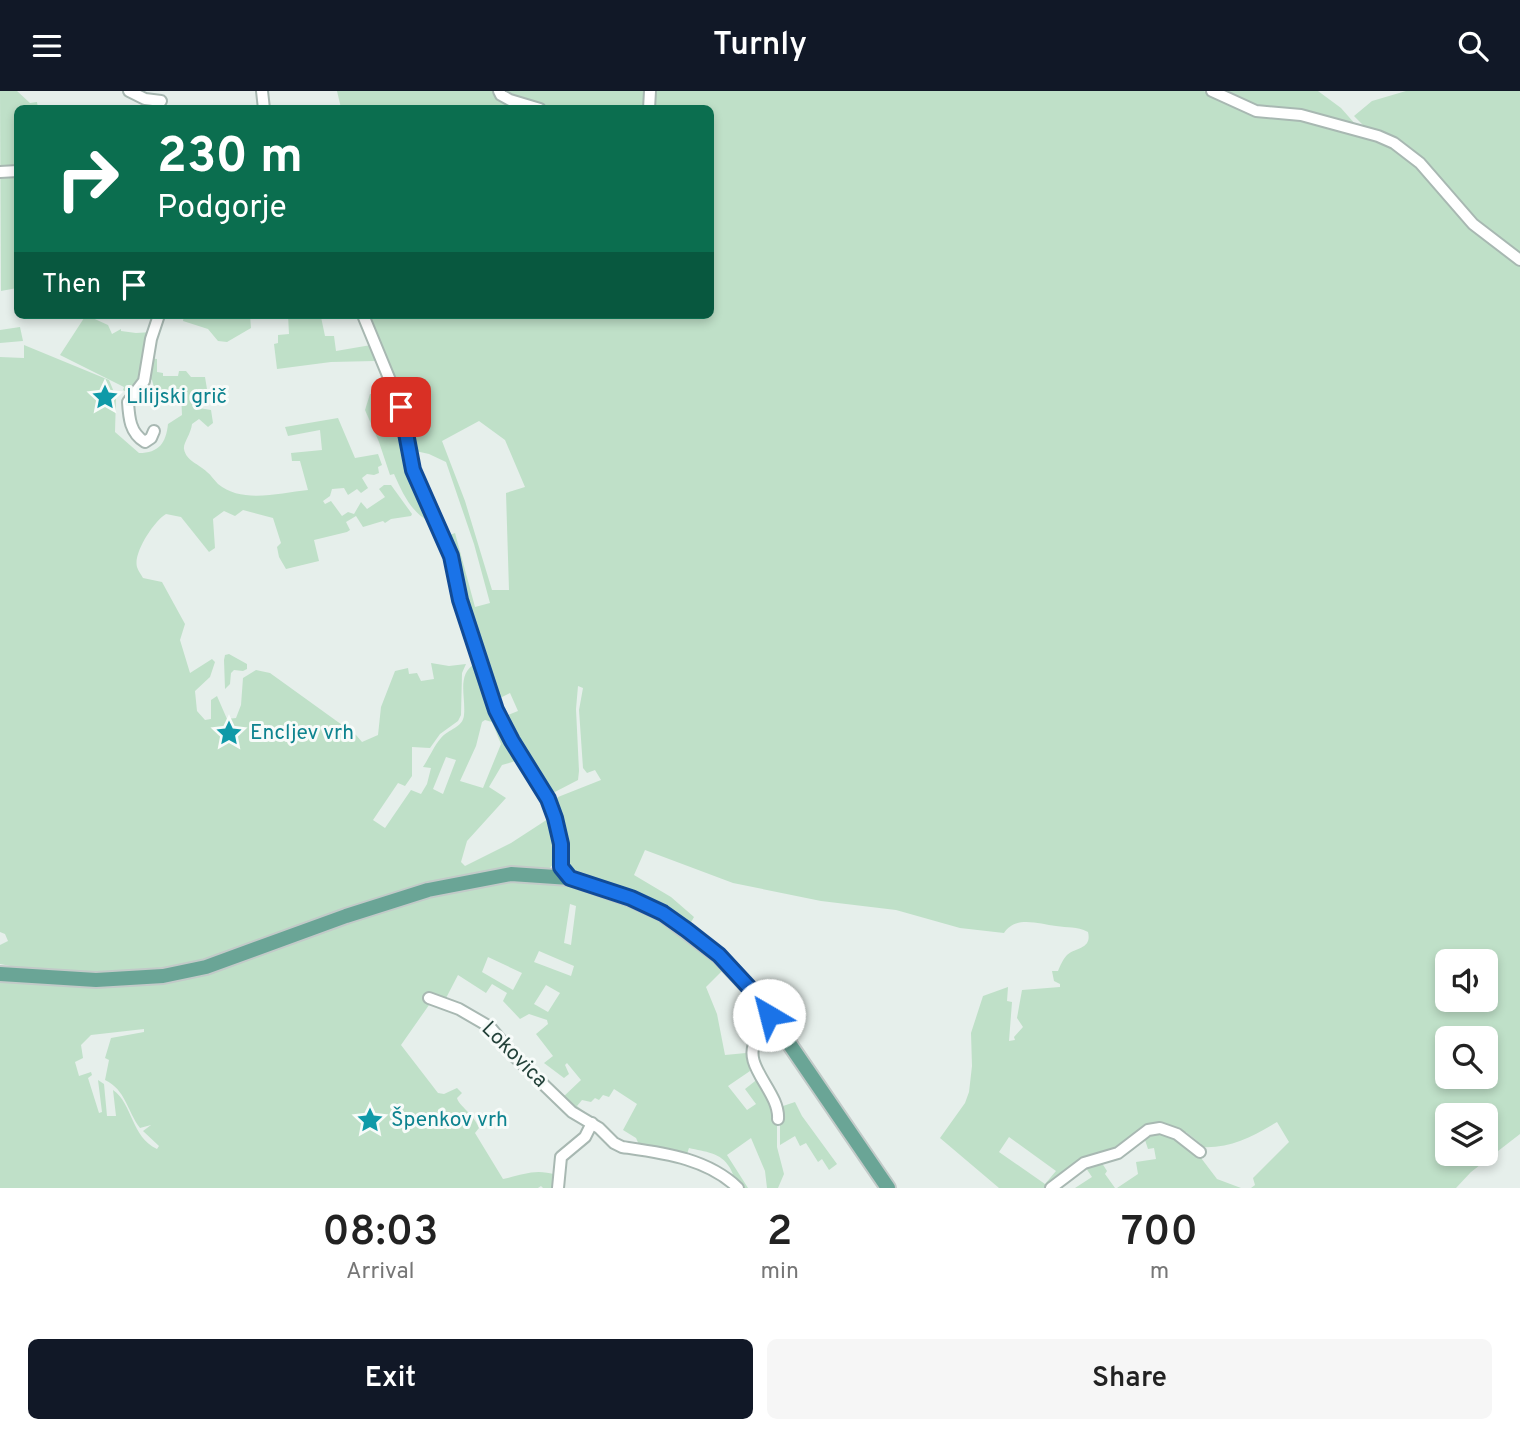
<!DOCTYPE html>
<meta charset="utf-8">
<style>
body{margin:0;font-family:Overpass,sans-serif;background:#f6f6f6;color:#222;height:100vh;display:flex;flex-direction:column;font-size:26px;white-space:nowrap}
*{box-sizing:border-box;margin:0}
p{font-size:23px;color:#767676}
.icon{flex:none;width:38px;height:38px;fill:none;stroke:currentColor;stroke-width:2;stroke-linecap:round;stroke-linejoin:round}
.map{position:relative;height:1097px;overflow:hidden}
.panel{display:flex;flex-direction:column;background:#fff;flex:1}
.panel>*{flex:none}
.hud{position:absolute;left:14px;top:14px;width:700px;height:214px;border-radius:10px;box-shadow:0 4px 10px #0003;background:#0b6e4f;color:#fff;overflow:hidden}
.tools{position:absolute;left:1435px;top:858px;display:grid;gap:14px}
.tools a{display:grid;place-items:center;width:63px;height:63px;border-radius:10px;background:#fff;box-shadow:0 4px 10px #0003;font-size:35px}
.pin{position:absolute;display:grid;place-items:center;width:60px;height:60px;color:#fff;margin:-30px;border-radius:14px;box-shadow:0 4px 10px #0006}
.me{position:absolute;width:77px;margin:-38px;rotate:323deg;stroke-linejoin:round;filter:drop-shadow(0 0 5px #0008)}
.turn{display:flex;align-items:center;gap:24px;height:147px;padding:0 28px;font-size:32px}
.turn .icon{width:91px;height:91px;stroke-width:2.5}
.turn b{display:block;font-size:49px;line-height:60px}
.then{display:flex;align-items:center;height:66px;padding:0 28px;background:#0003;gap:14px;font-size:26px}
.eta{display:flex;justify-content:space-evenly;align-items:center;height:119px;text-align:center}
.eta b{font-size:42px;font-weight:600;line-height:49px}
.primary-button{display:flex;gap:14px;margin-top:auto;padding:14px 28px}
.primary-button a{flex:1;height:80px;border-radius:10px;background:#111827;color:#fff;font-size:28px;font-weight:600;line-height:80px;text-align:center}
.primary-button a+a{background:#f6f6f6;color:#222}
header{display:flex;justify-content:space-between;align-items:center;height:91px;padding:0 28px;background:#111827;color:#fff;font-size:32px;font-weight:600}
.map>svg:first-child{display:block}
.green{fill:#bfe0c8;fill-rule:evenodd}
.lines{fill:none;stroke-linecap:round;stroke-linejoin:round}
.minor-casing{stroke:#a8b8b2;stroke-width:14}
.major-casing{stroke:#c2cac8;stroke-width:18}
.minor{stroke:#fff;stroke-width:10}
.major{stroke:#6aa596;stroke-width:14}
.route-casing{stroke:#114b97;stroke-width:18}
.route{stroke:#1a73e8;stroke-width:12}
.labels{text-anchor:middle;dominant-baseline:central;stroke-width:6;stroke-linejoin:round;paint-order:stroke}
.culture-label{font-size:21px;fill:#0d838f;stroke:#f7fbf9;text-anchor:start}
.street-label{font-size:21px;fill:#24423a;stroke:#f7fbf9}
</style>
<header><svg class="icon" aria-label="menu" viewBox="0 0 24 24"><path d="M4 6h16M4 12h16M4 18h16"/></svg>Turnly<svg class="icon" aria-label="search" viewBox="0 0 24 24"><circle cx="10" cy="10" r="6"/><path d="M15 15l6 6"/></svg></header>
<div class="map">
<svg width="1520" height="1097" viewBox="0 0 1520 1097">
<rect width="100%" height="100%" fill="#e6efeb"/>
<g class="green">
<polygon points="0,0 17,0 30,12 37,11 38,17 18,18 17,197 1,200"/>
<polygon points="337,0 495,0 524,17 341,17"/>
<path d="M504 0H646L644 17C598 17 544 24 504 0Z"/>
<path d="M655 0H1204L1253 22 1298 26 1386 51 1411 68 1471 136 1520 174V1043L1471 1081 1456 1097H1251L1255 1094 1253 1087 1289 1051 1277 1031C1252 1046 1230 1058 1200 1056L1201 1053 1186 1041 1183 1047 1166 1037 1130 1051 1048 1097H999L940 1047 965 1012 969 1001 972 975 971 942 983 905 1008 896 1007 910 1012 911 1009 950 1015 949 1014 946 1023 936 1017 927 1022 899 1060 896V893L1054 890 1052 880H1058C1060 875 1063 868 1067 864 1077 856 1092 858 1088 841 1076 835 1068 837 1056 835 1039 833 1015 824 1004 842L960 837 896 819 821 810 733 792 645 759 634 784 671 806 694 826 690 833C655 809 618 795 577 783L569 779 565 771 563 746 554 711 558 706 601 689 595 679 587 682 583 677 579 619 583 597 578 595 576 618 579 680 578 689 551 703 503 626 518 620 510 602 496 609 481 568 447 445 455 442 475 516 490 512 474 453 446 371 429 363 411 359 365 224H710V18L653 17ZM479 330 505 349 525 396 506 402 509 499H492L465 410 442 350ZM1447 870H1486V908H1447ZM1447 947H1486V985H1447ZM1447 1024H1486V1062H1447ZM1009 1046 1056 1080 1045 1093 999 1061Z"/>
<polygon points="1219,0 1318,0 1341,17 1356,34 1268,20"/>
<polygon points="1406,0 1520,0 1520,166 1476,131 1383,43 1364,35 1354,25 1372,10"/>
<polygon points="86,224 108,234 112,243 121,238 121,240 136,242 152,241 144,283 129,302 123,299 124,296 60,264"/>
<polygon points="184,224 250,224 251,237 227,251 218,250 208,238 183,230"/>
<polygon points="288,224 325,224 321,226 325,245 334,245 336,260 371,254 375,270 331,271 277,278 274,253 278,252 278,244 289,243"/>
<polygon points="20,236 23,250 0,252 0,239"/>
<path d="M24 254 109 289 116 306 115 341 139 362C159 362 166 352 168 333L182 324 181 302 156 304 152 289 149 287 148 267 157 268V281L163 282V285H178L179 280H186L191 286H205L207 298 197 300 199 317 211 319 213 332 208 336 199 328 192 333C191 343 183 352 184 358 186 370 199 373 207 381 211 384 214 389 218 393 242 413 279 402 308 399L300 370H292L291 362 322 359 320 339 288 345 285 336 338 327 355 367 378 363 382 374 378 376 379 382 374 384 367 383 362 387 368 397 361 402 357 398 348 404 344 397 332 398 330 405 323 410 325 413 331 410 342 425 348 421 354 423 361 411 367 418 385 406 379 398 384 394H391L412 423 411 425 391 428 385 432 383 430 363 436 356 425 346 431 350 439 347 441 314 449 319 470 286 478 279 466 277 456 281 452 273 427 243 419 235 425 224 420 213 428 215 457 209 461 181 426 166 423C154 430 133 462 137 476 138 480 141 483 143 487L162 491 185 533 180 549 190 582 212 568 215 571 210 586 195 600 197 620 205 629 211 628V609L217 605 227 628 236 627 241 614 243 587 256 579 270 582 356 644 362 651 378 644 381 616 395 580 408 577 409 583 417 582 421 590 434 588 431 572 449 575 466 573 462 582 461 624 458 630 440 643 430 657 412 656V685L405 695 398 692 373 729 385 737 411 699 421 703 427 693 431 677 423 676C429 667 434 655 441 647 448 638 463 637 464 624 466 605 456 583 476 572L519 669 502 674 489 696 506 707 467 750 461 771 465 775 511 752 551 726C555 743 564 768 546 780L506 776 490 780 199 873C134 885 65 887 0 873V854L8 850 5 843 0 841V266L24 267ZM485 629 492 631 501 653 483 697 460 690 476 655 482 631ZM446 666 456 669 443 703 433 698Z"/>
<path d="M392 300 434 429 430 431C411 421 403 403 394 383L390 384 379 351 365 319 370 303Z"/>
<polygon points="229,563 247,573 247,578 243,580 234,579 231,582 230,593 225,598 224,569 225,564"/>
<path d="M504 790 564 792 645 817 725 877 706 896 717 923 725 964 746 962 750 980 728 995 747 1019 756 1013 745 998 759 987 777 1017V1056L784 1083 778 1097H767L765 1080 751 1047 727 1064 748 1097H742C735 1090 734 1085 730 1077 721 1061 705 1061 689 1057L686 1066 640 1056 636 1047 623 1039 637 1013 614 998 609 1006 603 1004 599 1009 595 1007 591 1011 582 1009 577 1015 585 1021 583 1025 562 1007 581 989 567 972 565 974 569 983 564 987 544 972 553 965 536 943 548 933 547 929 529 923 520 928 503 910 507 902 492 893 486 902 458 884 445 909 427 904 425 911 429 914 401 954 438 1002 444 1003 457 997 462 1002 457 1007C459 1015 473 1022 479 1037L475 1042 503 1088C523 1084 535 1077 556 1084V1097H543L541 1095 538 1097H0V891L100 896 274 858 428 804ZM570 813 576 815 571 854 564 852ZM539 860 574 875 571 885 534 871ZM488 866 522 882 513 899 482 881ZM546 894 560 902 548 921 534 913ZM144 938V941L111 947 105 967 109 969 105 989C126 999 127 1020 140 1037L151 1034 143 1040 159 1055 157 1058C131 1046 133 1013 113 999L116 1025H107L104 993 98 989 102 1021 99 1022 88 987 92 984 91 981 79 985 75 971 83 967 81 954 91 944Z"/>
<polygon points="795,1011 802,1025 837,1073 829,1079 822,1068 818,1071 806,1052 800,1055 795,1045 780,1054 780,1016"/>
<polygon points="1165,1040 1198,1063 1217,1088 1241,1097 1117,1097 1138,1083 1136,1071 1156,1068 1154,1057 1148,1058 1143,1043"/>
<polygon points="1100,1069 1107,1080 1105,1083 1115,1097 1075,1097 1092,1086 1084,1074"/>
</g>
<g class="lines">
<g class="minor-casing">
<g id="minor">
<polyline points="129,0 145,8 161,10"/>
<polyline points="262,0 264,18"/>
<polyline points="499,0 501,4 510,9 540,18"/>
<polyline points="1212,0 1256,20 1301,24 1378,45 1394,52 1420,72 1473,133 1520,169"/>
<polyline points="649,18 650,0"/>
<polyline points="0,81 18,80"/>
<polyline points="363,224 401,316 413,379 438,432 451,465 460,510 496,619 512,650 548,708 561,753 561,776 570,787"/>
<path d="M154 340 151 347 145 351C130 342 129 327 128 311L144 290 151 248 159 224"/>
<path d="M429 907 459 918 490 936 516 967 572 1021 599 1037 614 1052 622 1056C663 1062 707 1067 738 1097"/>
<path d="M778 1028C780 1000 739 973 757 948L783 944"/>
<polyline points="558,1097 561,1066 585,1046 592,1032"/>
<polyline points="1051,1097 1084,1072 1118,1062 1148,1039 1160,1037 1177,1043 1200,1061"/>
</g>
</g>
<g class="major-casing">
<polyline id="major" points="0,883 96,889 163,885 206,876 346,825 428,799 511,783 570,787 631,808 662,822 719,865 756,904 888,1097"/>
</g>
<use href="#minor" class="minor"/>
<use href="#major" class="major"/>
</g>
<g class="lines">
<g class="route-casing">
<polyline id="route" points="401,316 413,379 451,465 460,509 496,619 512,650 548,708 555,727 561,753 561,776 570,787 631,807 663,822 687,839 719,864 756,904 769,924"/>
</g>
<use href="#route" class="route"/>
</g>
<defs>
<g id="sight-bare" transform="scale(2.1)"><path d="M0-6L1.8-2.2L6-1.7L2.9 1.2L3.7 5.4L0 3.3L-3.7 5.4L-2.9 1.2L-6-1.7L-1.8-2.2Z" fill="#0f9aa8" stroke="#f7fbf9" stroke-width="2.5" paint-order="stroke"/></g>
</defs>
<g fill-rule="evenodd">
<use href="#sight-bare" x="105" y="306"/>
<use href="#sight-bare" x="229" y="642"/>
<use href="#sight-bare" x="370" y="1029"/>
</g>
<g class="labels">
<g class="culture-label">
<text x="126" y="306">Lilijski grič</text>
<text x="250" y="642">Encljev vrh</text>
<text x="391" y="1029">Špenkov vrh</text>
</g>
<g class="street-label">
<text transform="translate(514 964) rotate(45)">Lokovica</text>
</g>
</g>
</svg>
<div class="tools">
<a><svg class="icon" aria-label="sound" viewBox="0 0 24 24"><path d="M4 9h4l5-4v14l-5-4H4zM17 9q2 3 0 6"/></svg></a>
<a><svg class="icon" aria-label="search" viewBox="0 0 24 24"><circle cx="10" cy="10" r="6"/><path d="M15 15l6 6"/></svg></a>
<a><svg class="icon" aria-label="layers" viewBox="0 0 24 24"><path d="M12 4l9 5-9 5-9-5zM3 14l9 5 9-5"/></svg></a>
</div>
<div class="pin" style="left:401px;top:316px;background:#d93025"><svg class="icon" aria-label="arrive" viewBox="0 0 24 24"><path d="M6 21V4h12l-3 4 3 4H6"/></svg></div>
<svg class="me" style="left:769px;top:924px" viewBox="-20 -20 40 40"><circle r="19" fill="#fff"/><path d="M0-13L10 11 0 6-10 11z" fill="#1a73e8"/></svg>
<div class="hud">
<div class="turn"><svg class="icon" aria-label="right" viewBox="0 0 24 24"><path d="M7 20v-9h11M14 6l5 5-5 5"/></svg><div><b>230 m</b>Podgorje</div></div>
<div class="then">Then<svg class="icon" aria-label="arrive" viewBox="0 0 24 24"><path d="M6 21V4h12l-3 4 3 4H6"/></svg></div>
</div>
</div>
<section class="panel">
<div class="eta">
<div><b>08:03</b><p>Arrival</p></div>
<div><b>2</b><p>min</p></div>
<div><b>700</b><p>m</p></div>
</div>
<div class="primary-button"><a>Exit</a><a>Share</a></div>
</section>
